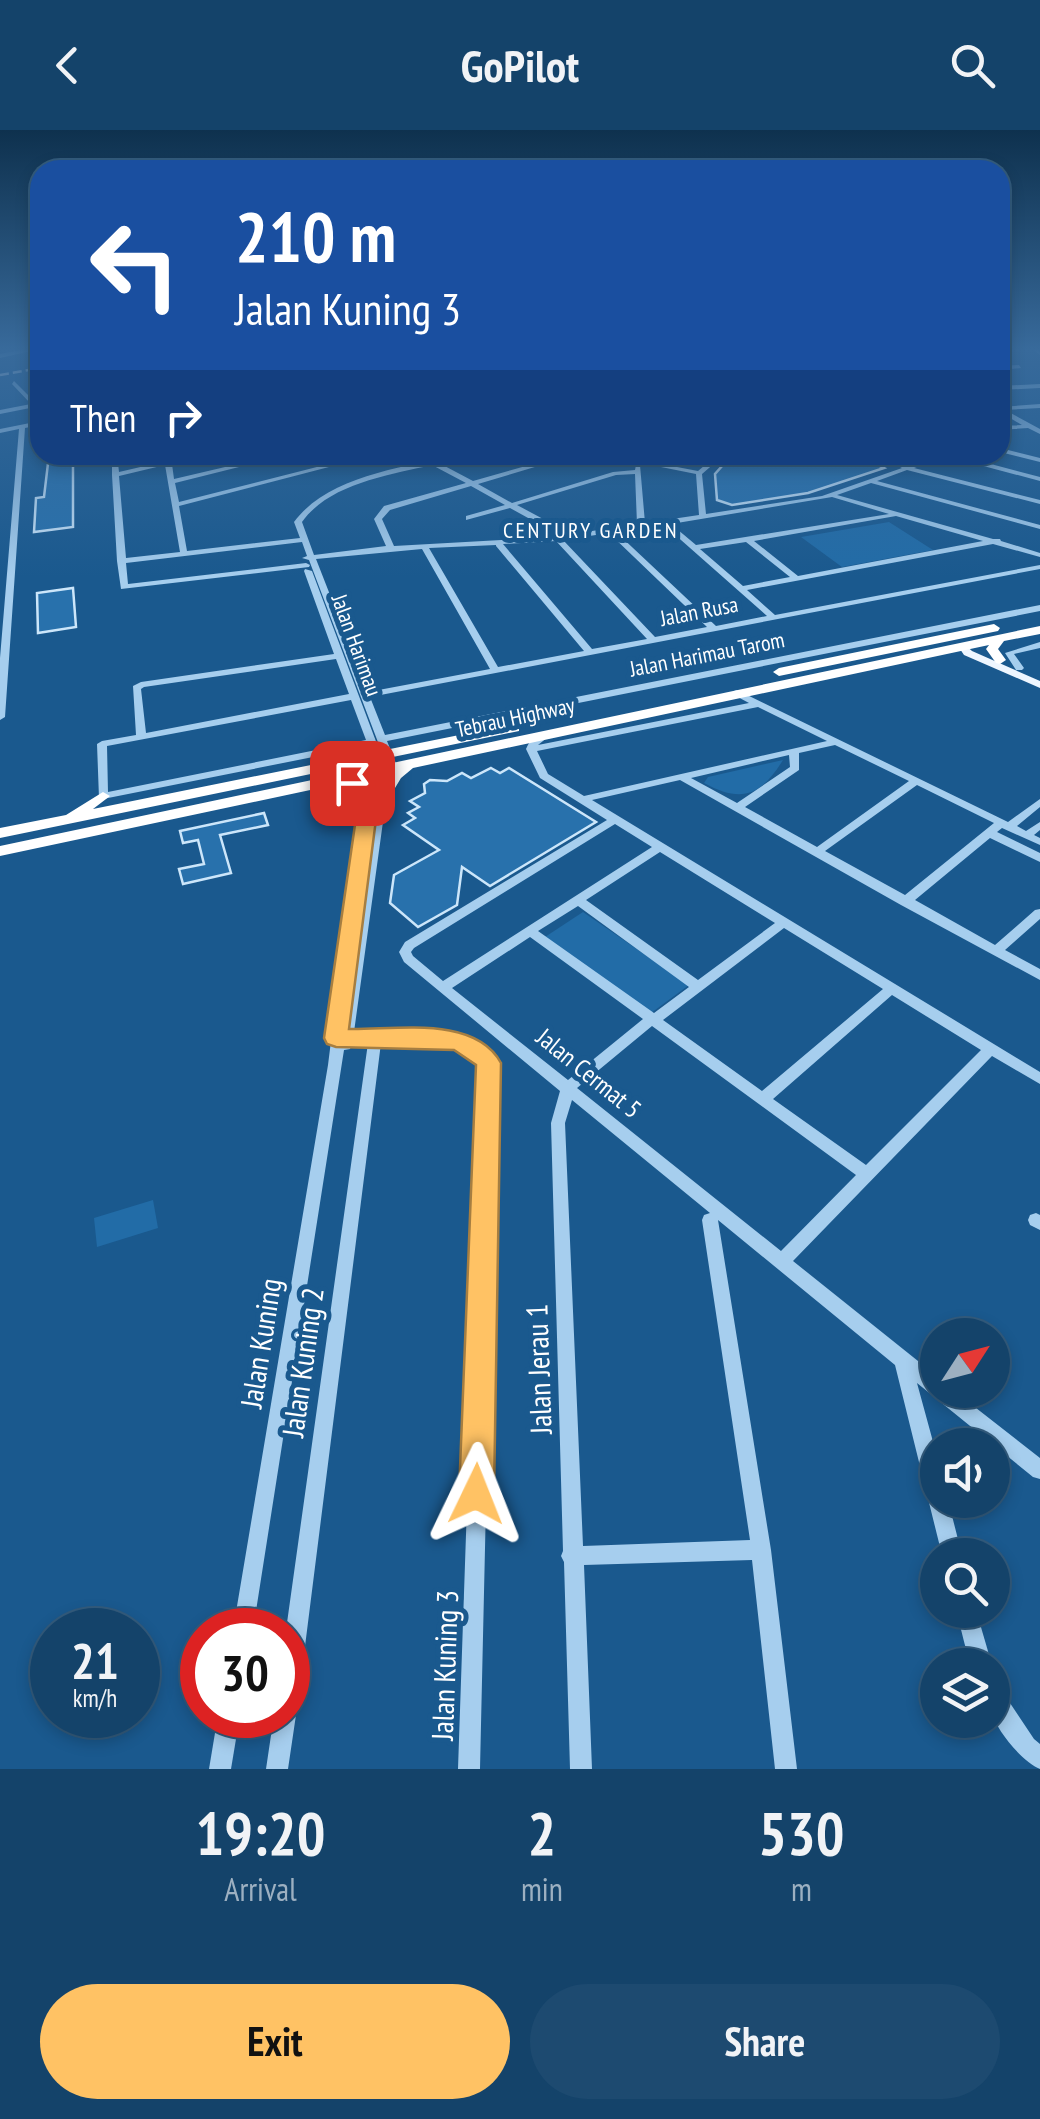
<!DOCTYPE html>
<style>
body{margin:0;font-family:"PT Sans Narrow",sans-serif;background:#1d4a70;color:#f1f3f6;height:100vh;display:flex;flex-direction:column;font-size:38px;white-space:nowrap}
*{box-sizing:border-box;margin:0}
p{font-size:32px;color:#9db0c1}
.icon{flex:none;width:55px;height:55px;fill:none;stroke:currentColor;stroke-width:2;stroke-linecap:round;stroke-linejoin:round}
.map{position:relative;height:1639px;overflow:hidden}
.drawer{display:flex;flex-direction:column;background:#14436a;flex:1}
.drawer>*{flex:none}
.top-card{position:absolute;left:30px;top:30px;width:980px;height:305px;border-radius:30px;box-shadow:0 5px 15px #0003,0 0 0 2px #335c7e;background:#1a4fa0;color:#fff;overflow:hidden}
.needle{width:65px;rotate:54deg}
.controls{position:absolute;left:920px;top:1188px;display:grid;gap:20px}
.controls a{display:grid;place-items:center;width:90px;height:90px;border-radius:50%;background:#14436a;box-shadow:0 5px 15px #0003,0 0 0 2px #335c7e;font-size:50px}
.speed{position:absolute;left:30px;top:1478px;display:flex;gap:20px;font-size:50px;font-weight:700;text-align:center}
.speed>*{display:grid;place-content:center;width:130px;height:130px;border-radius:50%;background:#14436a;box-shadow:0 5px 15px #0003,0 0 0 2px #335c7e;line-height:1}
.speed small{font-size:25px;font-weight:400}
.speed .limit{border:15px solid #d22;background:#fff;color:#111}
.pin{position:absolute;display:grid;place-items:center;width:85px;height:85px;color:#fff;margin:-42px;border-radius:20px;box-shadow:0 5px 15px #0006}
.me{position:absolute;width:110px;margin:-55px;rotate:2deg;stroke-linejoin:round;filter:drop-shadow(0 0 8px #0008)}
.turn{display:flex;align-items:center;gap:35px;height:210px;padding:0 40px;font-size:45px}
.turn .icon{width:130px;height:130px;stroke-width:2.5}
.turn b{display:block;font-size:70px;line-height:85px}
.then{display:flex;align-items:center;height:95px;padding:0 40px;background:#0003;gap:20px;font-size:38px}
.eta{display:flex;justify-content:space-evenly;align-items:center;height:170px;text-align:center}
.eta b{font-size:60px;font-weight:800;line-height:70px}
.primary-button{display:flex;gap:20px;margin-top:auto;padding:20px 40px}
.primary-button a{flex:1;height:115px;border-radius:60px;background:#ffc264;color:#111;font-size:40px;font-weight:800;line-height:115px;text-align:center}
.primary-button a+a{background:#1d4a70;color:#f1f3f6}
header{display:flex;justify-content:space-between;align-items:center;height:130px;padding:0 40px;background:#14436a;font-size:45px;font-weight:800}
.map>svg:first-child{display:block}
.green{fill:#226ca7}
.building{fill:#2871ac;stroke:#cce6fa;stroke-width:2.5}
.lines{fill:none;stroke-linecap:round;stroke-linejoin:round}
.minor{fill:#a6ceee;fill-rule:evenodd}
.major{fill:#eef6ff;fill-rule:evenodd}
.highway{fill:#fff;fill-rule:evenodd}
.rail{stroke:#fff;stroke-width:2.5;stroke-dasharray:9 4;stroke-linecap:butt}
.route{fill:#ffc264;stroke:#a67e41;stroke-width:2.5}
.labels{text-anchor:middle;dominant-baseline:central;stroke-width:10;stroke-linejoin:round;paint-order:stroke}
.far-neighbourhood-label{font-size:22px;letter-spacing:2.5px;fill:#fff;stroke:#1a598e}
.far-street-label{font-size:22px;fill:#fff;stroke:#1a598e}
.street-label{font-size:25px;fill:#fff;stroke:#1a598e}
.near-street-label{font-size:30px;fill:#fff;stroke:#1a598e}
</style>
<header><svg class="icon" aria-label="back" viewBox="0 0 24 24"><path d="M15 5l-7 7 7 7"/></svg>GoPilot<svg class="icon" aria-label="search" viewBox="0 0 24 24"><circle cx="10" cy="10" r="6"/><path d="M15 15l6 6"/></svg></header>
<div class="map">
<svg width="1040" height="1639" viewBox="0 0 1040 1639">
<rect width="100%" height="100%" fill="#1a598e"/>
<g class="green">
<polygon points="889,392 933,420 842,437 801,407"/>
<path d="M783 630C760 667 741 673 704 653L708 647Z"/>
<polygon points="583,782 689,855 651,883 545,807"/>
<polygon points="153,1070 158,1098 97,1117 94,1088"/>
</g>
<g class="building">
<polygon points="49,325 73,325 73,397 34,402 36,368 44,367"/>
<polygon points="732,325 857,325 884,338 808,363 732,375 717,370 715,344"/>
<polygon points="73,458 76,497 38,503 37,463"/>
<polygon points="491,638 500,643 509,638 596,692 490,756 462,737 457,775 418,797 390,773 394,745 439,720 403,695 415,688 408,683 419,677 410,671 425,663 424,654 430,650 447,651 462,643 471,648"/>
<polygon points="264,683 268,695 220,705 231,743 183,754 179,739 204,734 198,710 183,713 180,701"/>
</g>
<g class="lines">
<g class="minor">
<polygon points="31,218 40,219 0,228 0,224"/>
<polygon points="1032,218 1038,218 1040,225"/>
<polygon points="1019,235 1021,238 1000,240 1000,236"/>
<polygon points="14,251 36,273 40,272 40,276 0,284 0,280 31,274 12,254"/>
<polygon points="1040,254 1040,258 1000,260 1000,256"/>
<polygon points="1040,274 1040,278 1005,280 1040,299 1040,304 1028,298 1000,300 1000,296 1022,295 1000,282 1000,277"/>
<polygon points="40,291 40,295 25,298 5,587 0,590 0,528 19,299 0,303 0,299"/>
<polygon points="1000,318 1040,328 1040,332 1000,322"/>
<path d="M116 325H122L118 333 119 342 192 325H203L172 334 174 349 276 325H287L175 353 179 372 364 325H375L179 376 187 421 300 408 294 392C328 346 404 337 457 325H468L439 333 473 351 565 325H575L478 354 512 373 613 342 635 340 636 335H640L645 393 699 385 696 344 601 325H614L698 341 717 325H724L702 344 706 384 822 366 902 338 877 325H885L908 336 938 325H957L1040 347V351L946 326 914 338 1040 370V374L907 340 877 351 1040 395V399L871 353 837 365 993 409H1000L1001 411 1040 423V427L993 414 747 460 775 485 1040 435V439L370 567 385 605 1040 475V481L387 611 397 636 386 670 354 902 457 905 481 915 496 933 480 1639H458L482 935 471 923 455 915 381 913 299 1564 296 1572 288 1575 286 1500 368 913H352L350 919 344 920 253 1500H233L328 935 331 911 329 907 332 903 363 674 354 659 334 647 339 644C385 662 372 685 367 725L376 670 387 636 309 430 302 428 307 426 302 412 126 433 128 454 306 433 310 435 309 437 121 459 117 431 112 345V333ZM165 335 180 422 126 428 119 346ZM432 335 466 353 384 376 374 389 386 416 314 425 302 392C329 354 388 345 432 335ZM635 344 637 394 560 406 545 390 517 375 616 345ZM471 356 505 375 466 386V390L510 378 539 394 552 407 394 416 382 389 390 380ZM832 367 889 384 696 415 671 394ZM896 386 983 411 798 446 754 411ZM664 395 767 486 716 496 616 402ZM609 403 707 497 655 507 563 410ZM556 411 647 509 592 519 503 414ZM746 412 790 447 743 456 700 419ZM496 415V416L584 521 498 537 429 418ZM422 419 490 539 368 562 316 429Z"/>
<path d="M305 439 312 441 386 638 385 640H377L368 616 103 669 99 668 97 614 102 611 136 605 133 556 141 552 334 524 304 441ZM336 529 349 564 146 603 141 559 144 557ZM351 570 366 610 108 662 107 616Z"/>
<polygon points="1040,512 1040,518 1014,524 1024,538 1022,540 1016,540 1005,523"/>
<path d="M737 560 1008 692 1040 669V677L1017 696 1026 701 1040 692V700L1034 705 1040 708V715L1002 698 997 702 1040 723V732L990 708 915 770 995 815 1035 780 1040 779V789L1005 820 1040 839V850L901 775 680 650 592 670 1040 942V954L992 926 793 1131 938 1247V1260H953L1040 1328V1349L1033 1347 917 1253 938 1330V1370H948L962 1425H942L895 1235 718 1090 771 1420 797 1639H775L752 1430 584 1435 592 1639H570L564 1432 561 1426 563 1421 551 993 560 961 404 832 399 822 405 812 607 690 540 648 526 619C530 610 536 601 548 603V607L538 615 749 573 734 565V561ZM758 577 827 611 584 666 548 644 537 621ZM835 615 909 651 817 717 745 677 799 640V623ZM789 625 790 637 737 673 691 648ZM917 655 994 693 905 765 825 721ZM615 694 652 717 443 851 413 826 411 822 414 818ZM660 722 775 793 698 850 586 770ZM578 776 689 857 654 883 538 801ZM784 798 883 859 762 961 663 890ZM530 807 643 889 568 950 452 858ZM892 865 981 920 866 1035 773 969ZM652 896 856 1045 781 1121 577 958ZM572 970 710 1083 704 1085 702 1090 750 1410 583 1416 565 993Z"/>
<polygon points="1036,1083 1040,1085 1040,1100 1030,1095 1028,1090 1030,1085"/>
<polygon points="956,1480 976,1480 992,1535 970,1535"/>
<path d="M992 1555 1000 1558 1034 1609 1040 1614V1639C1023 1632 995 1600 992 1581 991 1573 992 1564 992 1555Z"/>
<polygon points="288,1575 293,1577 296,1585 288,1639 266,1639 274,1585 288,1585"/>
<polygon points="218,1585 240,1585 231,1639 209,1639"/>
</g>
<polygon class="major" points="963,513 972,521 1040,551 1040,558 964,525 958,516"/>
<g class="highway">
<polygon points="994,494 1000,498 998,501 779,546 773,542 779,538"/>
<polygon points="1040,496 1040,504 1004,511 998,519 1006,530 1000,534 996,533 986,519 989,515 413,638 401,648 386,673 381,674 374,670 390,643 0,726 0,716"/>
<polygon points="514,594 519,595 519,601 0,708 0,698 66,685 103,662 110,666 93,679"/>
</g>
<polyline class="rail" points="0,245 40,238"/>
</g>
<linearGradient id="sky" x2="0" y2="1"><stop stop-color="#0e314e"/><stop offset="0.49" stop-color="#386a9b"/><stop offset="1" stop-color="#386a9b" stop-opacity="0"/></linearGradient>
<rect width="1040" height="447" fill="url(#sky)"/>
<path class="route" d="M352 647 370 658 378 674 349 899C396 900 475 885 501 933L494 1364 489 1377 476 1382 464 1377 459 1364 476 935 454 920 336 917 327 914 324 908 358 674 343 653Z"/>
<g class="labels">
<g class="far-neighbourhood-label">
<text x="591" y="400">CENTURY GARDEN</text>
</g>
<g class="far-street-label">
<text transform="translate(699 481) rotate(-11)">Jalan Rusa</text>
<text transform="translate(357 515) rotate(70)">Jalan Harimau</text>
<text transform="translate(707 524) rotate(-11)">Jalan Harimau Tarom</text>
<text transform="translate(515 587) rotate(-12)">Tebrau Highway</text>
</g>
<g class="street-label">
<text transform="translate(589 943) rotate(39)">Jalan Cermat 5</text>
</g>
<g class="near-street-label">
<text transform="translate(260 1213) rotate(-81)">Jalan Kuning</text>
<text transform="translate(302 1232) rotate(-82)">Jalan Kuning 2</text>
<text transform="translate(538 1239) rotate(-92)">Jalan Jerau 1</text>
<text transform="translate(444 1535) rotate(-88)">Jalan Kuning 3</text>
</g>
</g>
</svg>
<div class="controls">
<a><svg class="needle" viewBox="-14 -14 28 28"><path d="M0-13l5 13h-10z" fill="#e53935"/><path d="M0 13l5-13h-10z" fill="#9db0c1"/></svg></a>
<a><svg class="icon" aria-label="sound" viewBox="0 0 24 24"><path d="M4 9h4l5-4v14l-5-4H4zM17 9q2 3 0 6"/></svg></a>
<a><svg class="icon" aria-label="search" viewBox="0 0 24 24"><circle cx="10" cy="10" r="6"/><path d="M15 15l6 6"/></svg></a>
<a><svg class="icon" aria-label="layers" viewBox="0 0 24 24"><path d="M12 4l9 5-9 5-9-5zM3 14l9 5 9-5"/></svg></a>
</div>
<div class="speed"><div>21<small>km/h</small></div><div class="limit">30</div></div>
<div class="pin" style="left:352px;top:653px;background:#d93025"><svg class="icon" aria-label="arrive" viewBox="0 0 24 24"><path d="M6 21V4h12l-3 4 3 4H6"/></svg></div>
<svg class="me" style="left:476px;top:1364px" viewBox="-20 -20 40 40"><path d="M0-17L14 15 0 8-14 15z" fill="#ffc264" stroke="#fff" stroke-width="4"/></svg>
<div class="top-card">
<div class="turn"><svg class="icon" aria-label="left" viewBox="0 0 24 24"><path d="M17 20v-9H6M10 6l-5 5 5 5"/></svg><div><b>210 m</b>Jalan Kuning 3</div></div>
<div class="then">Then<svg class="icon" aria-label="right" viewBox="0 0 24 24"><path d="M7 20v-9h11M14 6l5 5-5 5"/></svg></div>
</div>
</div>
<section class="drawer">
<div class="eta">
<div><b>19:20</b><p>Arrival</p></div>
<div><b>2</b><p>min</p></div>
<div><b>530</b><p>m</p></div>
</div>
<div class="primary-button"><a>Exit</a><a>Share</a></div>
</section>
